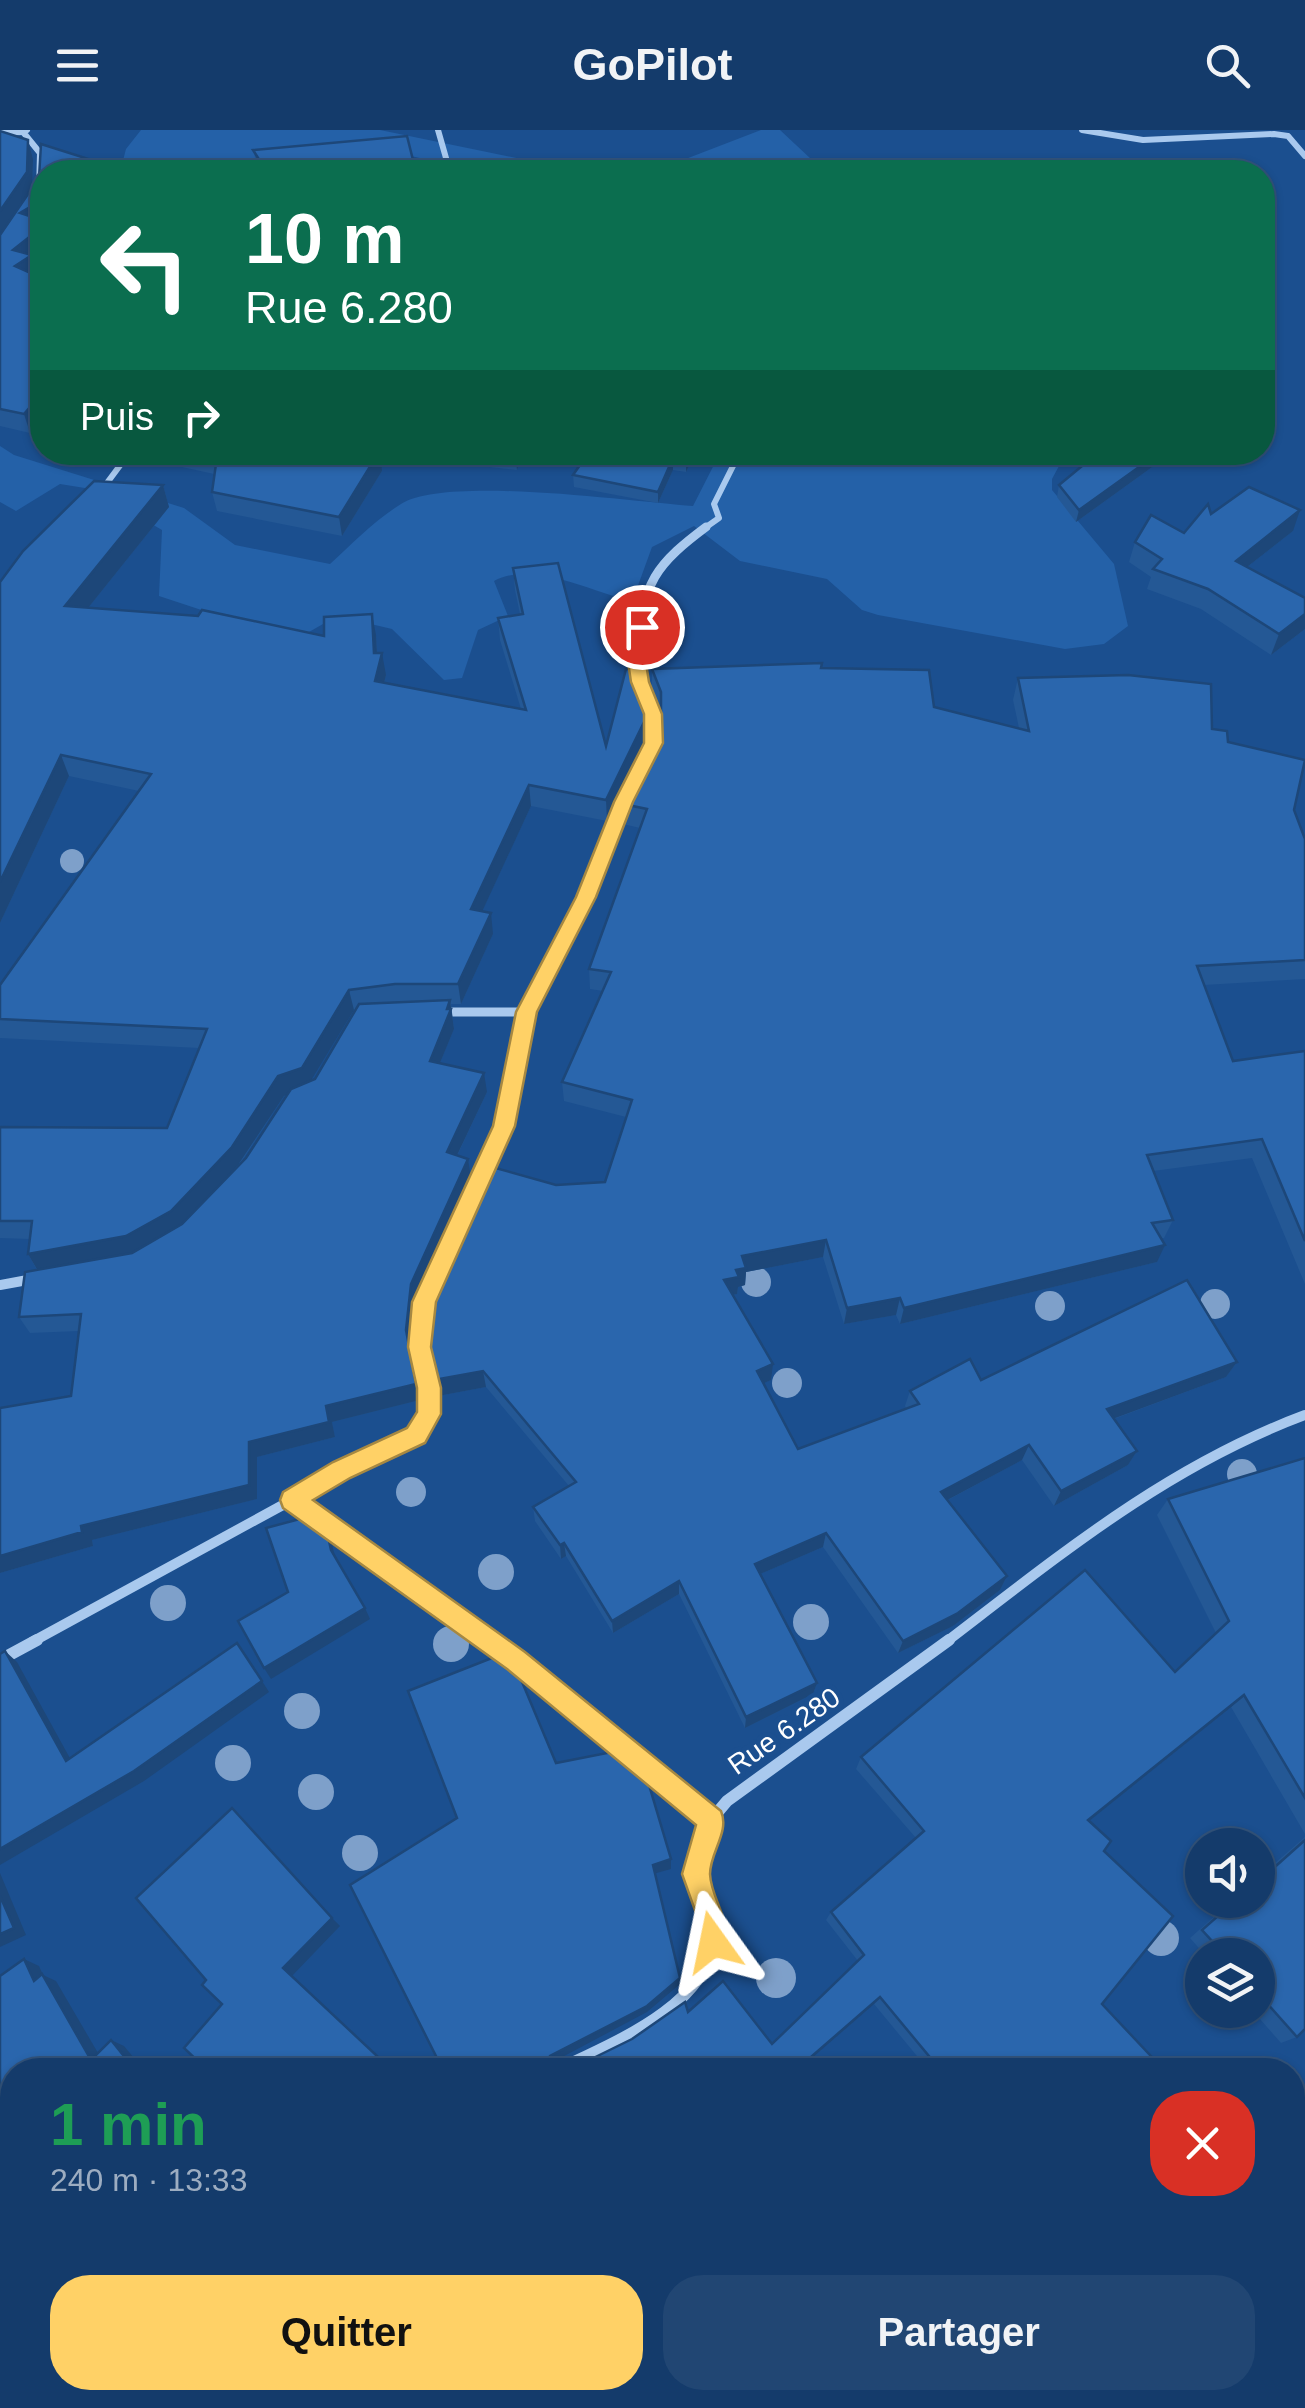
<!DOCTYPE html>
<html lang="fr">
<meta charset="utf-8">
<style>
body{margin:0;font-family:Arial,sans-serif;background:#214673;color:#f1f3f6;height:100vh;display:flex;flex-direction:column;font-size:38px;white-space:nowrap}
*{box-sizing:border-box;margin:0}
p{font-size:32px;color:#9dadc1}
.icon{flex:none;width:55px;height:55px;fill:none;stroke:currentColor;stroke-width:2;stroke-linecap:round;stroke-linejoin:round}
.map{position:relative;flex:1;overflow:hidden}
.details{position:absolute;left:0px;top:1928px;width:1305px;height:352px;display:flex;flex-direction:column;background:#143b6b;border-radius:40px 40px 0 0;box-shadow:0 2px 8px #0004,0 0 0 2px #33557e}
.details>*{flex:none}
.hud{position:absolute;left:30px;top:30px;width:1245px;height:305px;border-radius:40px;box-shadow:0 2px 8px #0004,0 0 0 2px #33557e;background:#0b6e4f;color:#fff;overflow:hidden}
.tools{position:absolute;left:1185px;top:1698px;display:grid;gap:20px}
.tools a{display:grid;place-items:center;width:90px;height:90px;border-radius:50%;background:#143b6b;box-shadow:0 2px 8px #0004,0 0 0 2px #33557e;font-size:50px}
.pin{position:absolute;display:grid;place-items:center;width:85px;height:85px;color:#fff;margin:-42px;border:5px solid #fff;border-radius:50%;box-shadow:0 2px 10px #0007}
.me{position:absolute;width:110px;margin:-55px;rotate:348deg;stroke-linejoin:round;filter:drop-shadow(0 0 8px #0008)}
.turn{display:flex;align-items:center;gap:35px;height:210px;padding:0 50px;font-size:45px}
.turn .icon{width:130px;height:130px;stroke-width:2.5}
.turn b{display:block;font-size:70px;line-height:85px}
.then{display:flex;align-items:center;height:95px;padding:0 50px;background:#0003;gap:20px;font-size:38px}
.round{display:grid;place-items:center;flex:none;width:105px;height:105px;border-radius:40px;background:#214673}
.overview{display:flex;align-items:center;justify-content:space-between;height:170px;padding:0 50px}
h1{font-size:60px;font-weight:600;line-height:75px;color:#1e9e55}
.action{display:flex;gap:20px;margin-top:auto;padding:20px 50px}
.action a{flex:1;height:115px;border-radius:40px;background:#ffd166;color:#111;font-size:40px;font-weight:600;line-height:115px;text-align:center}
.action a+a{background:#214673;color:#f1f3f6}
header{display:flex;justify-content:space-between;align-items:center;height:130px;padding:0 50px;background:#143b6b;font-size:45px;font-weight:600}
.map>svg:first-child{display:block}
.green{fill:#2461a8}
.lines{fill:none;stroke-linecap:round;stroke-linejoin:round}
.minor-far3{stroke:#a9c9ee;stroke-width:6}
.minor-far2{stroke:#a9c9ee;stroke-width:9}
.minor-far1{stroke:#a9c9ee;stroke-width:10}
.minor{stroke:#a9c9ee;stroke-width:12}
.tree{fill:#7ea0ca}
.wall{fill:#245895;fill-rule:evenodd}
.shaded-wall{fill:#1d4779}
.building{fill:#2a66ad;stroke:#1d4779;stroke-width:2.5}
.route{fill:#ffd166;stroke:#a68842;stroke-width:2.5}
.labels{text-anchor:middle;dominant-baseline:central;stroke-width:10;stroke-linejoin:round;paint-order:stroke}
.street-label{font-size:28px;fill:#fff;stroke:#1b4f8f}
</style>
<header><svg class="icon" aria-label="menu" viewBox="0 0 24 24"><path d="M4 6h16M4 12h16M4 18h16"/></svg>GoPilot<svg class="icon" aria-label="search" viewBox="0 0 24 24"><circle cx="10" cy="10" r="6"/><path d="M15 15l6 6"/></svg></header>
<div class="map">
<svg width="1305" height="2278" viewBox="0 0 1305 2278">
<rect width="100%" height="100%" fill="#1b4f8f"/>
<g class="green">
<polygon points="141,0 380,0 570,39 627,38 683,30 761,0 780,0 811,29 807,42 482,42 375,18 260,29 249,42 120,42 126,19"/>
<path d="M0 316 14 325 184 378 235 415 330 434C352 414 375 390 401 374 447 345 632 372 693 376L720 323H1066L1052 349V360L1114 434 1128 496 1104 514 1065 519 878 485 862 480 827 449 740 431 694 396 652 417 636 461 624 469C586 459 531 431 494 451L508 486 478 500 462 548 444 550 392 499 358 491 323 494 309 502 289 538 256 498 159 466 162 400 91 359 60 354 16 381 0 372Z"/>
</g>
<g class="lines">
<g class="minor-far3">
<polyline points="27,0 23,2 40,23 39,61"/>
<polyline points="438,0 450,42"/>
<polyline points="1082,0 1143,10 1274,4 1288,6 1305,26"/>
<polyline points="0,3 23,2"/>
<polyline points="101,361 130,322"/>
<polyline points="702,400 719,388 714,374 736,330"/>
</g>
<g class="minor-far2">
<path d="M649 621 652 588 637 532 651 515C631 459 663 429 706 397"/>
<polyline points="441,882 527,882 586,767 628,663"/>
<polyline points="524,896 527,882"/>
</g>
<g class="minor-far1">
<polyline points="483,1047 504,996 525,893"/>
<polyline points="0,1155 33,1149"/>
<polyline points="292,1370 341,1340 416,1305 429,1283 429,1258 419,1217 424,1172 433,1153"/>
<polyline points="32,1512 292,1370 490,1512"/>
<path d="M946 1512C1061 1424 1168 1336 1305 1285"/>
</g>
<g class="minor">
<polyline points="487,1510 711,1690 727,1671 949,1510"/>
<polyline points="0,1530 37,1510"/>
<path d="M558 1940C610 1914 706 1878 713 1810 715 1786 696 1765 696 1743 697 1726 707 1706 711 1690"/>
<polyline points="671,2268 681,2278"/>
</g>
</g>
<g class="tree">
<circle cx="72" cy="731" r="12"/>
<circle cx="756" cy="1152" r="15"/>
<circle cx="1215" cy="1174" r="15"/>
<circle cx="1050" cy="1176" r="15"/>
<circle cx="787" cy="1253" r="15"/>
<circle cx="1242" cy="1344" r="15"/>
<circle cx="411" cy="1362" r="15"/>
<circle cx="496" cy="1442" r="18"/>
<circle cx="168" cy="1473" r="18"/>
<circle cx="811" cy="1492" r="18"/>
<circle cx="451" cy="1514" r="18"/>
<circle cx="302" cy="1581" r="18"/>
<circle cx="233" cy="1633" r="18"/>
<circle cx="316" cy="1662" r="18"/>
<circle cx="360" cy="1723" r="18"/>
<circle cx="1161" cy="1808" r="18"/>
<circle cx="776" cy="1848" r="20"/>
</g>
<g class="wall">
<polygon points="0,1 28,10 33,29 32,58 39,48 41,14 101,33 103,42 42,42 42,120 33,128 38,144 35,145 42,148 42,289 30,303 0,296"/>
<polygon points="253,20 415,42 259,42"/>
<polygon points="140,322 523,322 517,340 381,325 382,341 342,406 217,381 212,362 214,344 141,328"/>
<polygon points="696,322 686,342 673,340 658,373 574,357 573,345"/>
<polygon points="1099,322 1173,322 1076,392 1057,367 1059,355"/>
<path d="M163 355 169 377 88 478 324 506 376 505 377 523 386 545 384 553 521 579 500 510 498 488 520 484 515 460 513 438 606 616 645 564V611L607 691 531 676 482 781 493 804 461 874H451L454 899 440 933 487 962 457 1026 471 1048 415 1171 410 1217 420 1270 332 1292 335 1307 257 1327V1369L92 1410 93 1416 0 1443V1278L71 1266 79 1201 30 1203 19 1187 37 1140 28 1124 30 1109 0 1108V997L167 998 199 918 0 908V855L139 661 69 646 0 793V452ZM356 879 315 949 310 951 354 880ZM288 964 246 1028 239 1035 284 966Z"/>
<polygon points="1211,384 1293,401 1247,437 1305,468 1305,499 1271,525 1201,479 1147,459 1151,447 1129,432 1135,412 1184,403"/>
<polygon points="821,538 934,577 1019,598 1013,570 1018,548 1212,599 1228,612 1294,680 1305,709 1305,849 1204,855 1233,931 1305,921 1305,1154 1252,1028 1153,1041 1173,1090 1164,1108 1161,1108 1157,1132 900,1194 896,1185 844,1194 823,1127 746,1142 745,1155 738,1157 737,1164 733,1165 771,1250 764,1253 798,1319 906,1278 905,1276 910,1261 981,1250 1237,1232 1226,1247 1114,1289 1137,1321 1128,1335 1054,1376 1022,1330 948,1370 1007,1446 1000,1460 953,1496 898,1523 823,1417 760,1444 817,1553 813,1564 745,1598 679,1464 613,1503 566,1426 561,1429 535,1391 533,1377 569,1356 486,1257 438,1266 434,1250 556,1055 605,1052 626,987 564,971 562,952 603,861 590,859 589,839 640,698 623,694 623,674 661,593 661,583 652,560 652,539"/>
<polygon points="1305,1328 1305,1704 1231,1577 1089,1691 1104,1721 1102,1874 1164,1940 922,1940 926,1937 874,1874 798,1940 688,1882 772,1914 858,1831 826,1790 831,1782 916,1708 856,1639 861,1627 1175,1542 1216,1503 1157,1385 1168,1369"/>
<polygon points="1305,1707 1305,1899 1297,1907 1281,1913 1252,1880 1258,1880 1258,1825 1205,1825 1190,1808 1233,1770 1258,1770 1258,1748"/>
<polygon points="1305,1969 1305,2006 1292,1979 1292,1973"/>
<polygon points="926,2268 1032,2268 1043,2278 935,2278"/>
<polygon points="1193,2268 1292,2268 1293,2278 1205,2278"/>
</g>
<g class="shaded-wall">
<polygon points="28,10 33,29 32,61 0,108 0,81"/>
<polygon points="101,33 103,42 85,42"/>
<polygon points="42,70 42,92 20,83"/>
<polygon points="42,97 42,120 33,128 38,144 21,155 15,136 13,120"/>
<polygon points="42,263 42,289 30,303 24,284"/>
<polygon points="379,322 381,322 382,341 342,406 339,387"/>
<polygon points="515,322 523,322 517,340"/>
<polygon points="690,322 696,322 686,342 686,330"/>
<polygon points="1160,322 1173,322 1076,392 1079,380"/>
<polygon points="673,328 673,340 658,373 658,362"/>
<polygon points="163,355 169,377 72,498 65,476"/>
<polygon points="1300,380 1293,401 1229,451 1236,431"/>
<polygon points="372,484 376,505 378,541 382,523 386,545 379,573 375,551"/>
<polygon points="1305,484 1305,499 1271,525 1279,504"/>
<polygon points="645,590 645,611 607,691 606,670"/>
<polygon points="61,625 69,646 0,793 0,752"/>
<polygon points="529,655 531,676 474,799 471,779"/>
<polygon points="491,783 493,804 461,874 458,854"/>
<polygon points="349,860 354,880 307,957 284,966 238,1035 179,1099 135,1124 38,1141 28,1124 278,946"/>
<polygon points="450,870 454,899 433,950 430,931"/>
<polygon points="484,943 487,962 450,1040 447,1022"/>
<polygon points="468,1029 471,1048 415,1171 410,1217 420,1270 332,1292 335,1307 257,1327 257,1369 92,1410 93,1416 0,1443 0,1426 81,1396 249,1312 326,1276 406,1200 411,1154"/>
<polygon points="826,1110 823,1127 746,1142 745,1155 738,1157 737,1164 723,1167 724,1150 736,1140 742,1126"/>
<polygon points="1165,1115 1157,1132 900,1194 904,1178"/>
<polygon points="900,1168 896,1185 844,1194 847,1178"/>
<polygon points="1237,1232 1226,1247 1099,1294 1107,1279"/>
<polygon points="773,1234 771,1250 755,1257 757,1241"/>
<polygon points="483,1241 486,1257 438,1266 434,1250"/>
<polygon points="1029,1315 1022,1330 936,1376 941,1362"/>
<polygon points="1137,1321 1128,1335 1054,1376 1061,1361"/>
<polygon points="326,1397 331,1409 336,1432 331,1420"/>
<polygon points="826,1403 823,1417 753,1447 755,1434"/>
<polygon points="564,1413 566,1426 561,1429 560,1415"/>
<polygon points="1007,1446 1000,1460 953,1496 898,1523 903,1511"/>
<polygon points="679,1451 679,1464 613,1503 612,1491"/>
<polygon points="365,1478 370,1489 271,1549 264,1538"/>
<polygon points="5,1521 17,1532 77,1641 66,1631"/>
<polygon points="262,1551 269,1562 144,1651 0,1735 0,1719"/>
<polygon points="817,1553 813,1564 745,1598 746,1587"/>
<polygon points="1244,1565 1231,1577 1078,1700 1088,1690"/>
<polygon points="671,1729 671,1739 653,1744 653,1735"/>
<polygon points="0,1743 26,1805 0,1817"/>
<polygon points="332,1788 340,1796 292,1846 393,1940 283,1838"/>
<polygon points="24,1829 39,1836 43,1845 56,1851 105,1935 91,1930 34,1851"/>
<polygon points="680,1848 679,1855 647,1882 553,1932 548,1940 545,1935 550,1926"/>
<polygon points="880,1867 874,1874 798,1940 796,1940"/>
<polygon points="111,1910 124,1916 144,1940 135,1940"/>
<polygon points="469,2268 471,2268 470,2269 481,2278 472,2278 465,2272"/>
</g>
<g class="building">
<polygon points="0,1 28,10 27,42 0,81"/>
<polygon points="407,6 414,34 409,42 267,42 253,20"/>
<polygon points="41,14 101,33 85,42 42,42 42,70 20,83 42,90 42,97 13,120 32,125 15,136 42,148 42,263 24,284 0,279 0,105 39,48"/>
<polygon points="196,322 379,322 339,387 212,362 217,327"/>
<polygon points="589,322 690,322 686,330 673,328 658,362 573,345"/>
<polygon points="1099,322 1160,322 1079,380 1059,355"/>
<polygon points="94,351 163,355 65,476 198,486 202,480 324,506 324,487 372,484 374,523 382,523 375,551 526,580 498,488 523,484 513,438 558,433 606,616 626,539 634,539 645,564 645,590 606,670 529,655 471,779 491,783 458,854 395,854 349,860 302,938 278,946 232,1017 171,1081 126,1106 28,1124 32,1091 0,1091 0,997 167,998 207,899 0,889 0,855 151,644 61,625 0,752 0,452 23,421"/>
<polygon points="1249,357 1300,380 1236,431 1305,468 1305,484 1279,504 1208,459 1153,439 1162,429 1135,412 1151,385 1184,403 1208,374 1211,384"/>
<polygon points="822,533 821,538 929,540 934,577 1029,601 1018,548 1128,545 1211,554 1212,599 1227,601 1228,612 1305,630 1294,680 1305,709 1305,830 1197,836 1233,931 1305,921 1305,1111 1262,1009 1147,1025 1173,1090 1152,1093 1165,1115 904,1178 900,1168 847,1178 826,1110 742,1126 746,1138 736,1140 739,1147 724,1150 773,1234 757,1241 798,1319 919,1274 910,1261 970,1229 981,1250 1187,1150 1237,1232 1107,1279 1137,1321 1061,1361 1029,1315 941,1362 1007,1446 958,1483 903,1511 826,1403 755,1434 817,1553 746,1587 679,1451 612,1491 564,1413 560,1415 533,1377 576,1352 483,1241 434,1250 424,1200 429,1158 485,1035 556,1055 605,1052 632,970 562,952 611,842 589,839 647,679 623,674 661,593 661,562 652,539"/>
<polygon points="450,870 447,879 451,879 430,931 484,943 447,1022 468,1029 411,1154 406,1200 416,1254 326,1276 329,1292 249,1312 249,1355 81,1396 82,1402 0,1426 0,1278 71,1266 81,1184 19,1187 25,1142 132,1123 182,1094 246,1028 291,959 315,949 359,874"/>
<polygon points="1305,1328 1305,1668 1244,1565 1088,1690 1111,1711 1104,1721 1173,1786 1102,1874 1164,1940 924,1940 933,1931 880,1867 796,1940 791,1938 793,1940 569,1940 632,1909 685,1872 688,1882 723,1851 772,1914 864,1825 831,1782 924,1701 861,1627 1085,1440 1175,1542 1229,1491 1168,1369"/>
<polygon points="311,1386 326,1397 331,1420 365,1478 264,1538 238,1491 288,1462 266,1398"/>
<polygon points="237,1513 262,1551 134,1641 0,1719 0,1524 5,1521 66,1631"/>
<polygon points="502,1524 515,1535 556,1633 622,1620 644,1638 671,1729 653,1735 680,1848 647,1876 550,1926 545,1935 548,1940 443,1940 350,1755 457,1688 408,1561"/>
<polygon points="232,1678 332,1788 283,1838 392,1940 207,1940 184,1918 222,1874 202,1855 206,1850 136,1768"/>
<polygon points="1305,1710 1305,1899 1297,1907 1258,1863 1258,1825 1225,1825 1202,1800 1236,1770 1258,1770 1258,1752"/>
<polygon points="0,1766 14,1798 0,1804"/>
<polygon points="24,1829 34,1851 42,1844 91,1930 111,1910 135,1940 12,1940 12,2191 0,2179 0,1846"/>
<polygon points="1292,2181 1305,2191 1305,2252 1293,2278 1216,2278 1203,2268 1292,2268"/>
<polygon points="95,2268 469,2268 465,2272 472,2278 105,2278"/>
<polygon points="621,2268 650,2268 661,2278 614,2278"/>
<polygon points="738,2268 808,2268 799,2278 746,2278"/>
<polygon points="931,2268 1032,2268 1043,2278 939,2278"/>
</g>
<path class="route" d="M642 491 648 493 660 515 646 533 649 552 662 584 663 613 633 672 596 767 537 882 515 996 436 1172 431 1217 441 1258V1284L425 1313 350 1348 313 1370 525 1522 721 1681C730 1702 710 1722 710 1744 711 1771 735 1793 723 1822L713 1826 703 1822 696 1783 682 1744 696 1695 507 1539 283 1378 280 1370 283 1362 333 1332 407 1298 417 1282V1258L408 1217 412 1172 493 996 516 882 576 767 614 672 644 613V584L631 552 628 532 642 514 633 497Z"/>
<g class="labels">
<g class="street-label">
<text transform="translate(784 1601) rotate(-35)">Rue 6.280</text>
</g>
</g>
</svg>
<div class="tools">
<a><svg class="icon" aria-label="sound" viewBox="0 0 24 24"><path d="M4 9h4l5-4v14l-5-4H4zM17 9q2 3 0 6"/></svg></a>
<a><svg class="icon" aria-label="layers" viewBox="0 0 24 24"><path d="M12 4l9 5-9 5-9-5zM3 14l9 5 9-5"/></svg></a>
</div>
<div class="pin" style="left:642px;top:497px;background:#d93025"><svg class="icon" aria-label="arrive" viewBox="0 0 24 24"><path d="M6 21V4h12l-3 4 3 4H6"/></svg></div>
<svg class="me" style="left:713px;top:1812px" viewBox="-20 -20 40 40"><path d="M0-17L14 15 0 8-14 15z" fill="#ffd166" stroke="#fff" stroke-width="4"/></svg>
<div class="hud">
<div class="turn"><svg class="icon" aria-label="left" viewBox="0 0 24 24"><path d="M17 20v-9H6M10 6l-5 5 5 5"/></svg><div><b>10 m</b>Rue 6.280</div></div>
<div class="then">Puis<svg class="icon" aria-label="right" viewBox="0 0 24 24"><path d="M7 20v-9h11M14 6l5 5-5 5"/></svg></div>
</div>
<section class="details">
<div class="overview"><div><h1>1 min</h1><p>240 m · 13:33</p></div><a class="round" style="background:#d93025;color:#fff"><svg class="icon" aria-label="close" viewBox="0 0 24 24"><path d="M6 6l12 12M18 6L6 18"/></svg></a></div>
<div class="action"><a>Quitter</a><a>Partager</a></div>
</section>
</div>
